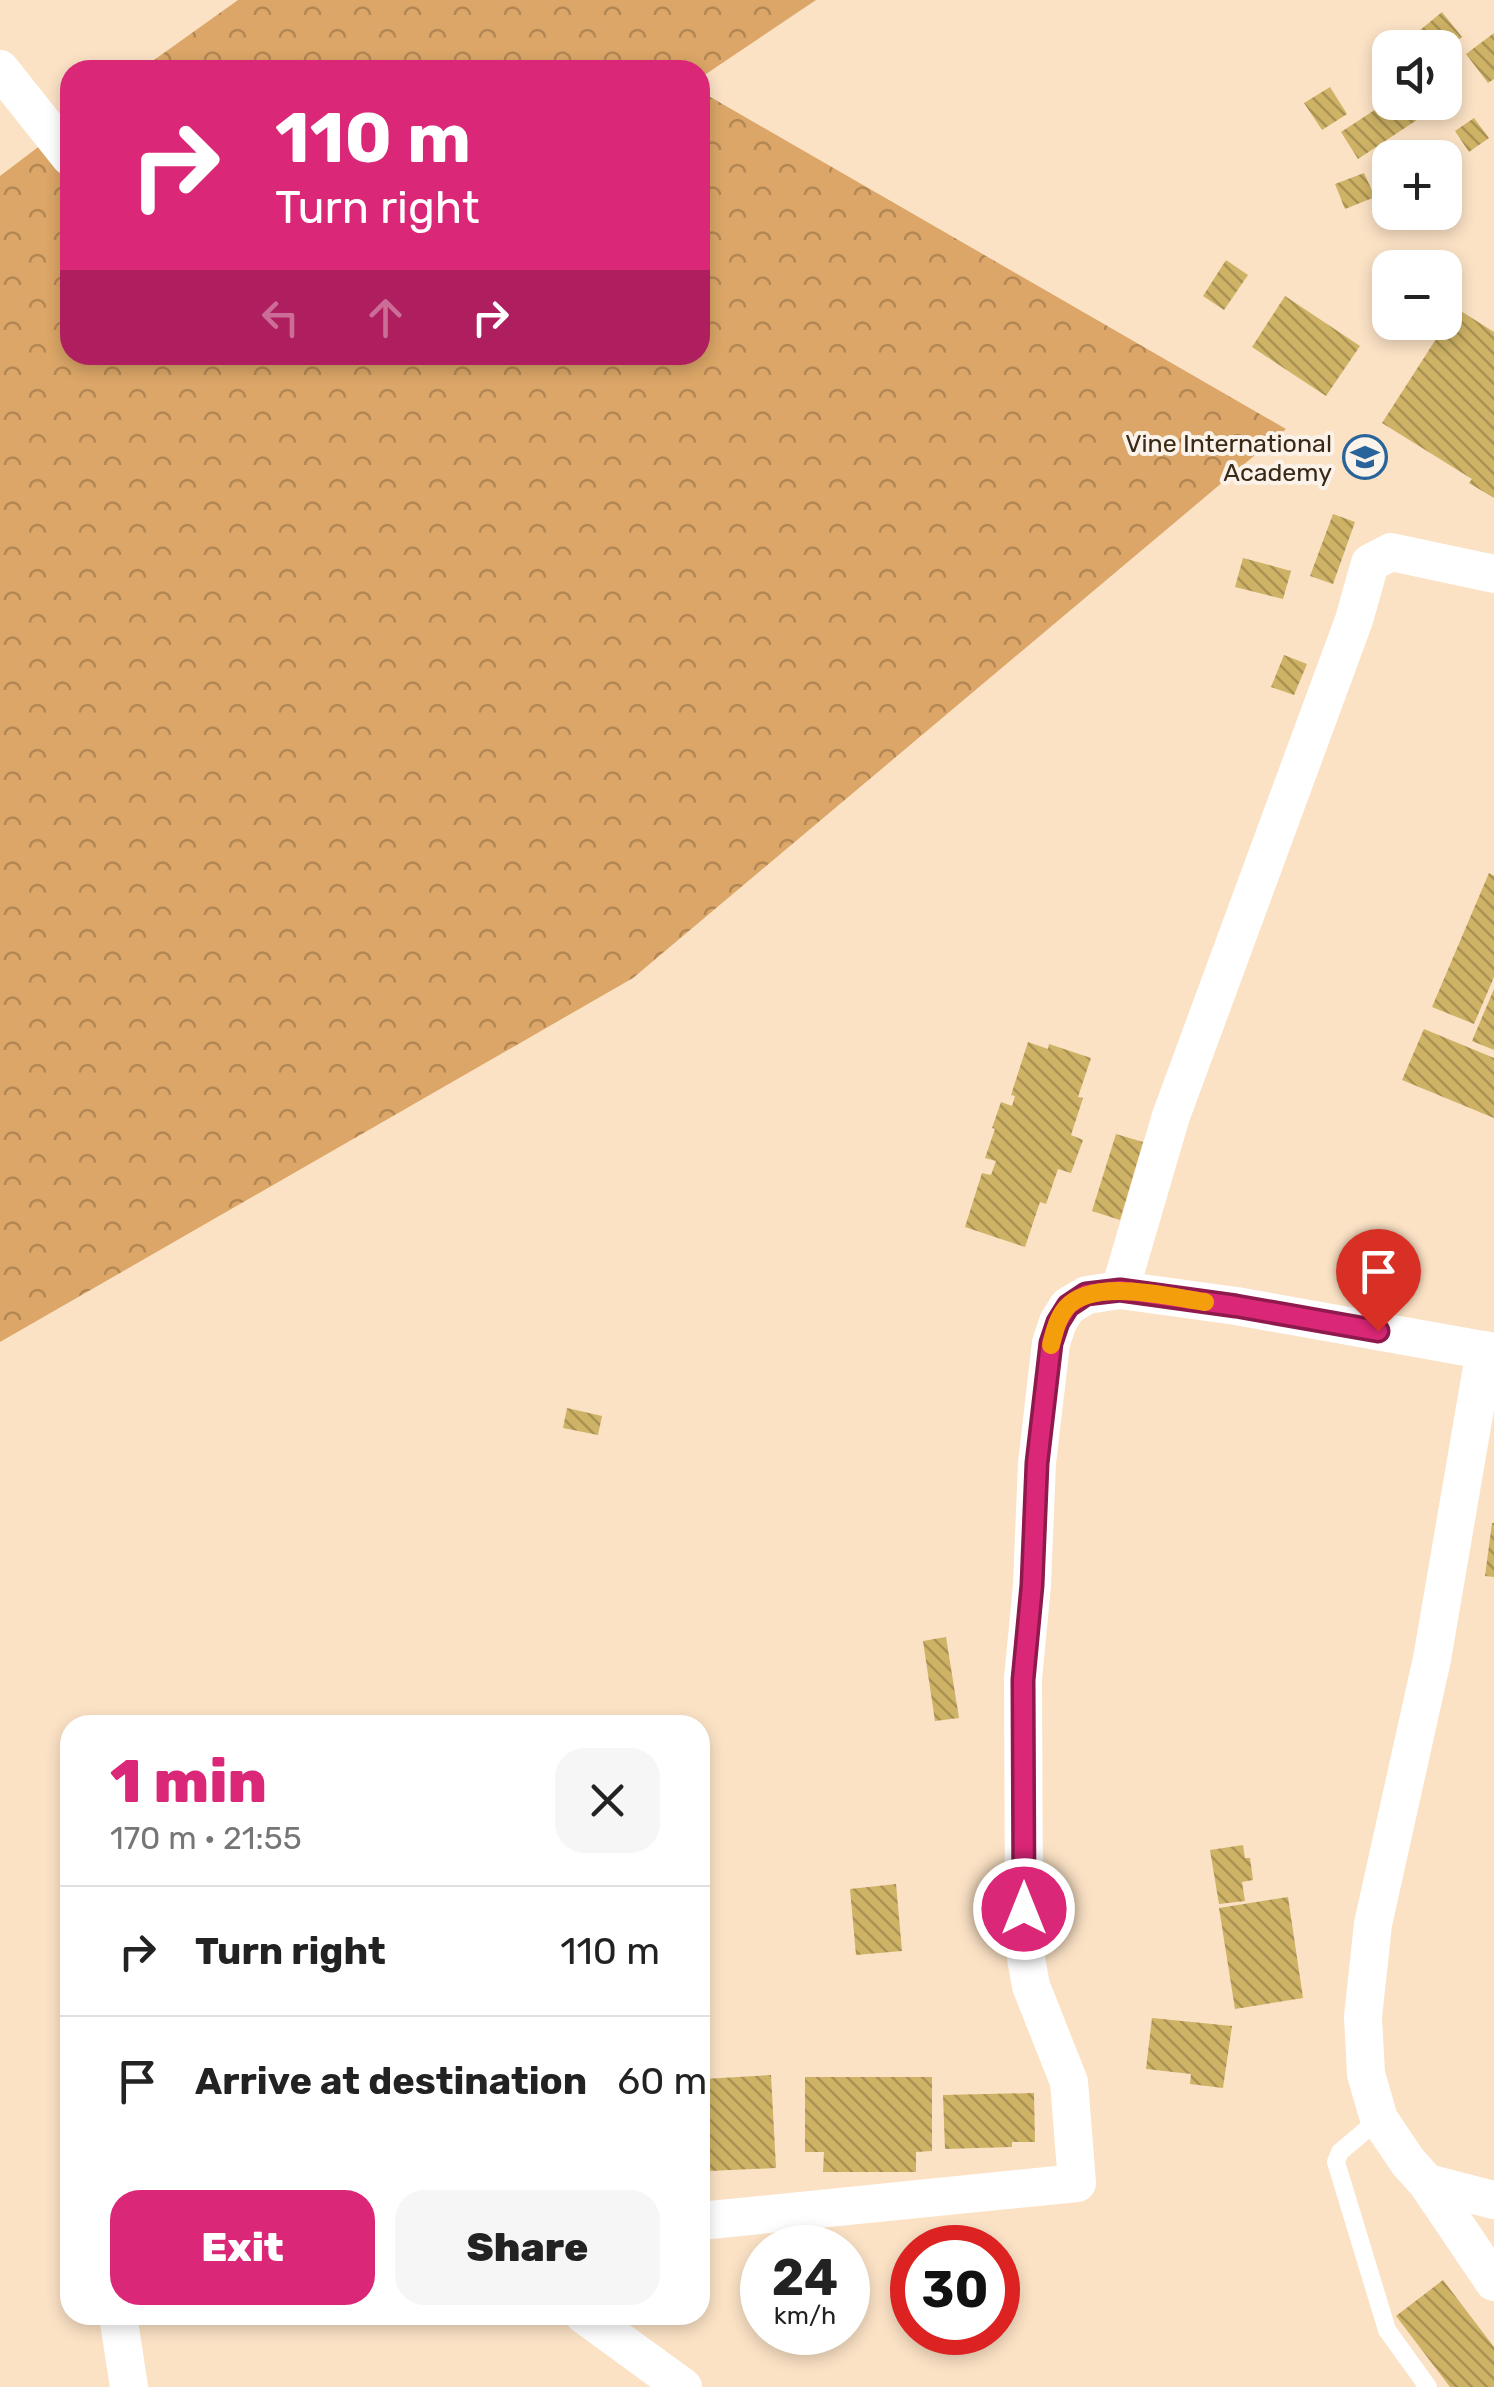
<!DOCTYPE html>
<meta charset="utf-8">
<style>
body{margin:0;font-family:Rubik,sans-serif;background:#f6f6f6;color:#222;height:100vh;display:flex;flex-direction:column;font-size:38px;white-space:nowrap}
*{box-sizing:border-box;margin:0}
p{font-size:32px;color:#767676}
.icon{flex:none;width:55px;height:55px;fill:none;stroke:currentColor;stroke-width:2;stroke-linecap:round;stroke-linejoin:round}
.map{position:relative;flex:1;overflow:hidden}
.drawer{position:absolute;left:60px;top:1715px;width:650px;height:610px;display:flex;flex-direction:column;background:#fff;border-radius:30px;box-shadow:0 5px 15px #0003}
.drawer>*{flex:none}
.banner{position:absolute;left:60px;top:60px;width:650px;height:305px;border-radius:30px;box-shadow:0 5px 15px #0003;background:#db2777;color:#fff;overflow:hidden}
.tools{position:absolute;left:1372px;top:30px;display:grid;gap:20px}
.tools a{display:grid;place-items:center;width:90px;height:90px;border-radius:20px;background:#fff;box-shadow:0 5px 15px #0003;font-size:50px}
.speed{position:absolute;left:740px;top:2225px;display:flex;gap:20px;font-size:50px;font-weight:700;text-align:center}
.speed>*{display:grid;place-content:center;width:130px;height:130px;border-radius:50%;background:#fff;box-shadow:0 5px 15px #0003;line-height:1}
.speed small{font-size:25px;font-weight:400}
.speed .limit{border:15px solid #d22;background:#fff;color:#111}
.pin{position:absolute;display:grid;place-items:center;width:85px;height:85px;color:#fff;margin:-102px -42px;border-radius:50% 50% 50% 0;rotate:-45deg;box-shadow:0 0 10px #0007}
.pin .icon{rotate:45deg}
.me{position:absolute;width:110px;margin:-55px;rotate:0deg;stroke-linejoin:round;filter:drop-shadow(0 0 8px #0008)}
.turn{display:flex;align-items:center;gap:35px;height:210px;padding:0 50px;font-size:45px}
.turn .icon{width:130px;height:130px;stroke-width:2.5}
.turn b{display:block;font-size:70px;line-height:85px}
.lanes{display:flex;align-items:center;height:95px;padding:0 50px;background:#0003;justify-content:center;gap:50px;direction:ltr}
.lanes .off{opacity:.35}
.round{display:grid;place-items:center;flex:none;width:105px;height:105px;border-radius:30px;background:#f6f6f6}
.overview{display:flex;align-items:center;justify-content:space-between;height:170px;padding:0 50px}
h1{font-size:60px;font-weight:800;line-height:75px;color:#db2777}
.cta{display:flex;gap:20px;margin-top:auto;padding:20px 50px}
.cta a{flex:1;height:115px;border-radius:30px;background:#db2777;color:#fff;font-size:40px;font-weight:800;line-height:115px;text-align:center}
.cta a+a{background:#f6f6f6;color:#222}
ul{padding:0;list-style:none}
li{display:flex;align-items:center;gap:30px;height:130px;padding:0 50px;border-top:2px solid #e0e0e0}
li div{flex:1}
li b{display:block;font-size:38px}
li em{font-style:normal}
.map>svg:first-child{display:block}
.forest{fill:url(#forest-crowns)}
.building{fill:url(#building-back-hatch)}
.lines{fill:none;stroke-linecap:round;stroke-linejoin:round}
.service{stroke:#fff;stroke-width:18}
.minor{stroke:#fff;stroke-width:38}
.route-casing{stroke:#8e194d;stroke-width:25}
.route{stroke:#db2777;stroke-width:18}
.slow{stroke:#f59e0b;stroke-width:18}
.labels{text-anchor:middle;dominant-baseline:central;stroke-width:8;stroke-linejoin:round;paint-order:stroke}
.poi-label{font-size:25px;fill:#392916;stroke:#fbf2e9;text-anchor:end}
</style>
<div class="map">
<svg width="1494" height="2387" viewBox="0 0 1494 2387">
<defs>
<pattern id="forest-crowns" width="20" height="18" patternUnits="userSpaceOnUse" patternTransform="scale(2.5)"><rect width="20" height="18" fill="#dba667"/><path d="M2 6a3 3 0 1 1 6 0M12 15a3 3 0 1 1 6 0" fill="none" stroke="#b38754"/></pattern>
<pattern id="building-back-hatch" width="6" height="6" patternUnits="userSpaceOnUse" patternTransform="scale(2.5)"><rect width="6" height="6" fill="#ceb265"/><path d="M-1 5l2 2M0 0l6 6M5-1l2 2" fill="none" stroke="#a89152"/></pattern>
</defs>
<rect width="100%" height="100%" fill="#fbe2c5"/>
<g class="forest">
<polygon points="238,0 816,0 700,78 700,70 140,70"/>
<polygon points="700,91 1286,429 633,978 0,1342 0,176 70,123 70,355 700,355"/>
</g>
<g class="building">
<polygon points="1442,12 1462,37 1445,50 1445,48 1433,48 1419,31"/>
<polygon points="1494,33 1494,79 1488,83 1466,54"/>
<polygon points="1445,78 1456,95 1445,102"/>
<polygon points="1330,87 1347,114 1322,130 1304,103"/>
<polygon points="1390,100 1390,102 1444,102 1358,159 1341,132"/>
<polygon points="1474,118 1489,138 1469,152 1455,131"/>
<polygon points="1422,148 1426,158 1402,158"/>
<polygon points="1364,173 1375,197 1345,209 1335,184"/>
<polygon points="1226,260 1248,275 1224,310 1203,296"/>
<polygon points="1285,296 1360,346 1326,396 1252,347"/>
<polygon points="1456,308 1494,332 1494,498 1469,483 1472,479 1382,423"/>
<polygon points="1333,514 1355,522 1333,584 1310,576"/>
<polygon points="1243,558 1291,571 1283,599 1235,587"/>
<polygon points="1284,655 1307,664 1294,695 1271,687"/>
<polygon points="1489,873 1494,876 1494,977 1474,1024 1432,1007"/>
<polygon points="1494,989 1494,1050 1472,1041"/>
<polygon points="1424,1029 1494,1058 1494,1118 1402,1080"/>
<polygon points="1028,1042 1048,1049 1049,1044 1091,1058 1078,1097 1083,1098 1071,1135 1083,1140 1071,1173 1058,1169 1046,1204 1040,1202 1025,1247 965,1227 982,1173 991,1175 996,1161 985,1158 995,1129 992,1128 1001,1102 1012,1106 1015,1096 1011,1095"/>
<polygon points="1116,1134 1143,1142 1120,1220 1092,1211"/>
<polygon points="567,1408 602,1416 598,1435 563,1428"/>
<polygon points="1492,1523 1494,1523 1494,1577 1485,1576"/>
<polygon points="946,1637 959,1718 935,1721 923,1641"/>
<polygon points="1243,1845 1245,1858 1250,1858 1253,1880 1242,1882 1245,1901 1219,1904 1210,1850"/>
<polygon points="896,1884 902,1951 856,1955 850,1889"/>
<polygon points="1288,1897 1303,1998 1235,2009 1219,1908"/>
<polygon points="1152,2018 1232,2026 1223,2088 1190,2084 1191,2074 1146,2069"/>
<polygon points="771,2075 776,2168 709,2171 707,2152 700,2152 700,2106 705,2105 704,2079"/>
<polygon points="805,2077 932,2077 932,2151 916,2152 916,2172 823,2172 824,2152 805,2152"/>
<polygon points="1034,2093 1035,2142 1012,2142 1012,2147 945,2149 943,2095"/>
<polygon points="1443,2280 1494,2347 1494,2387 1450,2387 1396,2316"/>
</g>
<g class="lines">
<polyline class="service" points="1379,2119 1340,2152 1336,2162 1387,2330 1428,2387"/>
<g class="minor">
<polyline points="0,69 70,157"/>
<polyline points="1120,1290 1171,1116 1354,620 1370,563 1391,552 1494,574"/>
<polyline points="1485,1350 1432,1659 1373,1924 1363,2017 1366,2074 1379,2119 1408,2162 1427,2183 1494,2282"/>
<polyline points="1427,2183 1494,2200"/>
<polyline points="700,2221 1077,2183 1069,2082 1031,1986 1026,1958 1024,1909 1023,1679 1032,1585 1037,1463 1051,1343 1058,1322 1068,1306 1087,1295 1120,1290 1236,1306 1494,1352"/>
<polyline points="118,2315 129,2387"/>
<polyline points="584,2315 683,2387"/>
</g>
</g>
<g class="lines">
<g class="route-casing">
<polyline id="route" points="1024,1909 1023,1680 1032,1585 1037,1463 1051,1343 1058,1322 1068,1306 1086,1294 1120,1290 1236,1306 1378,1331"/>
</g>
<use href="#route" class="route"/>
<path class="slow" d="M1051 1345C1054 1333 1057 1319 1066 1308 1093 1277 1169 1297 1205 1302"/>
</g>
<defs>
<g id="school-ring" transform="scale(2.25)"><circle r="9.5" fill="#fbf2e9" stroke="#28639a" stroke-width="1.5"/><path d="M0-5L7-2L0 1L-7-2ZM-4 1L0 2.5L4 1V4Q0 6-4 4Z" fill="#28639a"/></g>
</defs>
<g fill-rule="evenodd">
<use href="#school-ring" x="1365" y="457"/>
</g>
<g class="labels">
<g class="poi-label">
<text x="1332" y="443">Vine International<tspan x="1332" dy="29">Academy</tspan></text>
</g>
</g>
</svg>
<div class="tools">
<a><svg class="icon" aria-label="sound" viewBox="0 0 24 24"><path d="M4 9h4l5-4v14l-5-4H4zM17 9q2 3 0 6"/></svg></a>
<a>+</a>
<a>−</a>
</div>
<div class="speed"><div>24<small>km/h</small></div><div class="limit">30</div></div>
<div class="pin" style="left:1378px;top:1331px;background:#d93025"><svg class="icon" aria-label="arrive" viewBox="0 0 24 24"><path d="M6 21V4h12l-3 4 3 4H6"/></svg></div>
<svg class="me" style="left:1024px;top:1909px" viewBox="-20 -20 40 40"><circle r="17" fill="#db2777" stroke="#fff" stroke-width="3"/><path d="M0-11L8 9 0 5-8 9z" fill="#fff"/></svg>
<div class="banner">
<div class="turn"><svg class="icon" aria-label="right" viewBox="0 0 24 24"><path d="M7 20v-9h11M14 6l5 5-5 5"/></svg><div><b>110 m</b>Turn right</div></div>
<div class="lanes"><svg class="icon off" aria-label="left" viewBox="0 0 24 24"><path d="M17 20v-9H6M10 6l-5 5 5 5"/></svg><svg class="icon off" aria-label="ahead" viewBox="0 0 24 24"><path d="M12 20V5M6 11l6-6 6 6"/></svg><svg class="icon" aria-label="right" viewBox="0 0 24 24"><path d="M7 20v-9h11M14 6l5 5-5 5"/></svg></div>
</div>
<section class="drawer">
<div class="overview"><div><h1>1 min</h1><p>170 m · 21:55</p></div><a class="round"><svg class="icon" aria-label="close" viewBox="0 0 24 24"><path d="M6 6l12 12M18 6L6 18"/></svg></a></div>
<ul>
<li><svg class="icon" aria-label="right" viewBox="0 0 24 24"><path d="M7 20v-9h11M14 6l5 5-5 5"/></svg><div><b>Turn right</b></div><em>110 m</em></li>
<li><svg class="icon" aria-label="arrive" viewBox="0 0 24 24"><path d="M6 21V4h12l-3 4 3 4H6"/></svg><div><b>Arrive at destination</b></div><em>60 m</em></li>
</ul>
<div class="cta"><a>Exit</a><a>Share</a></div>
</section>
</div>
